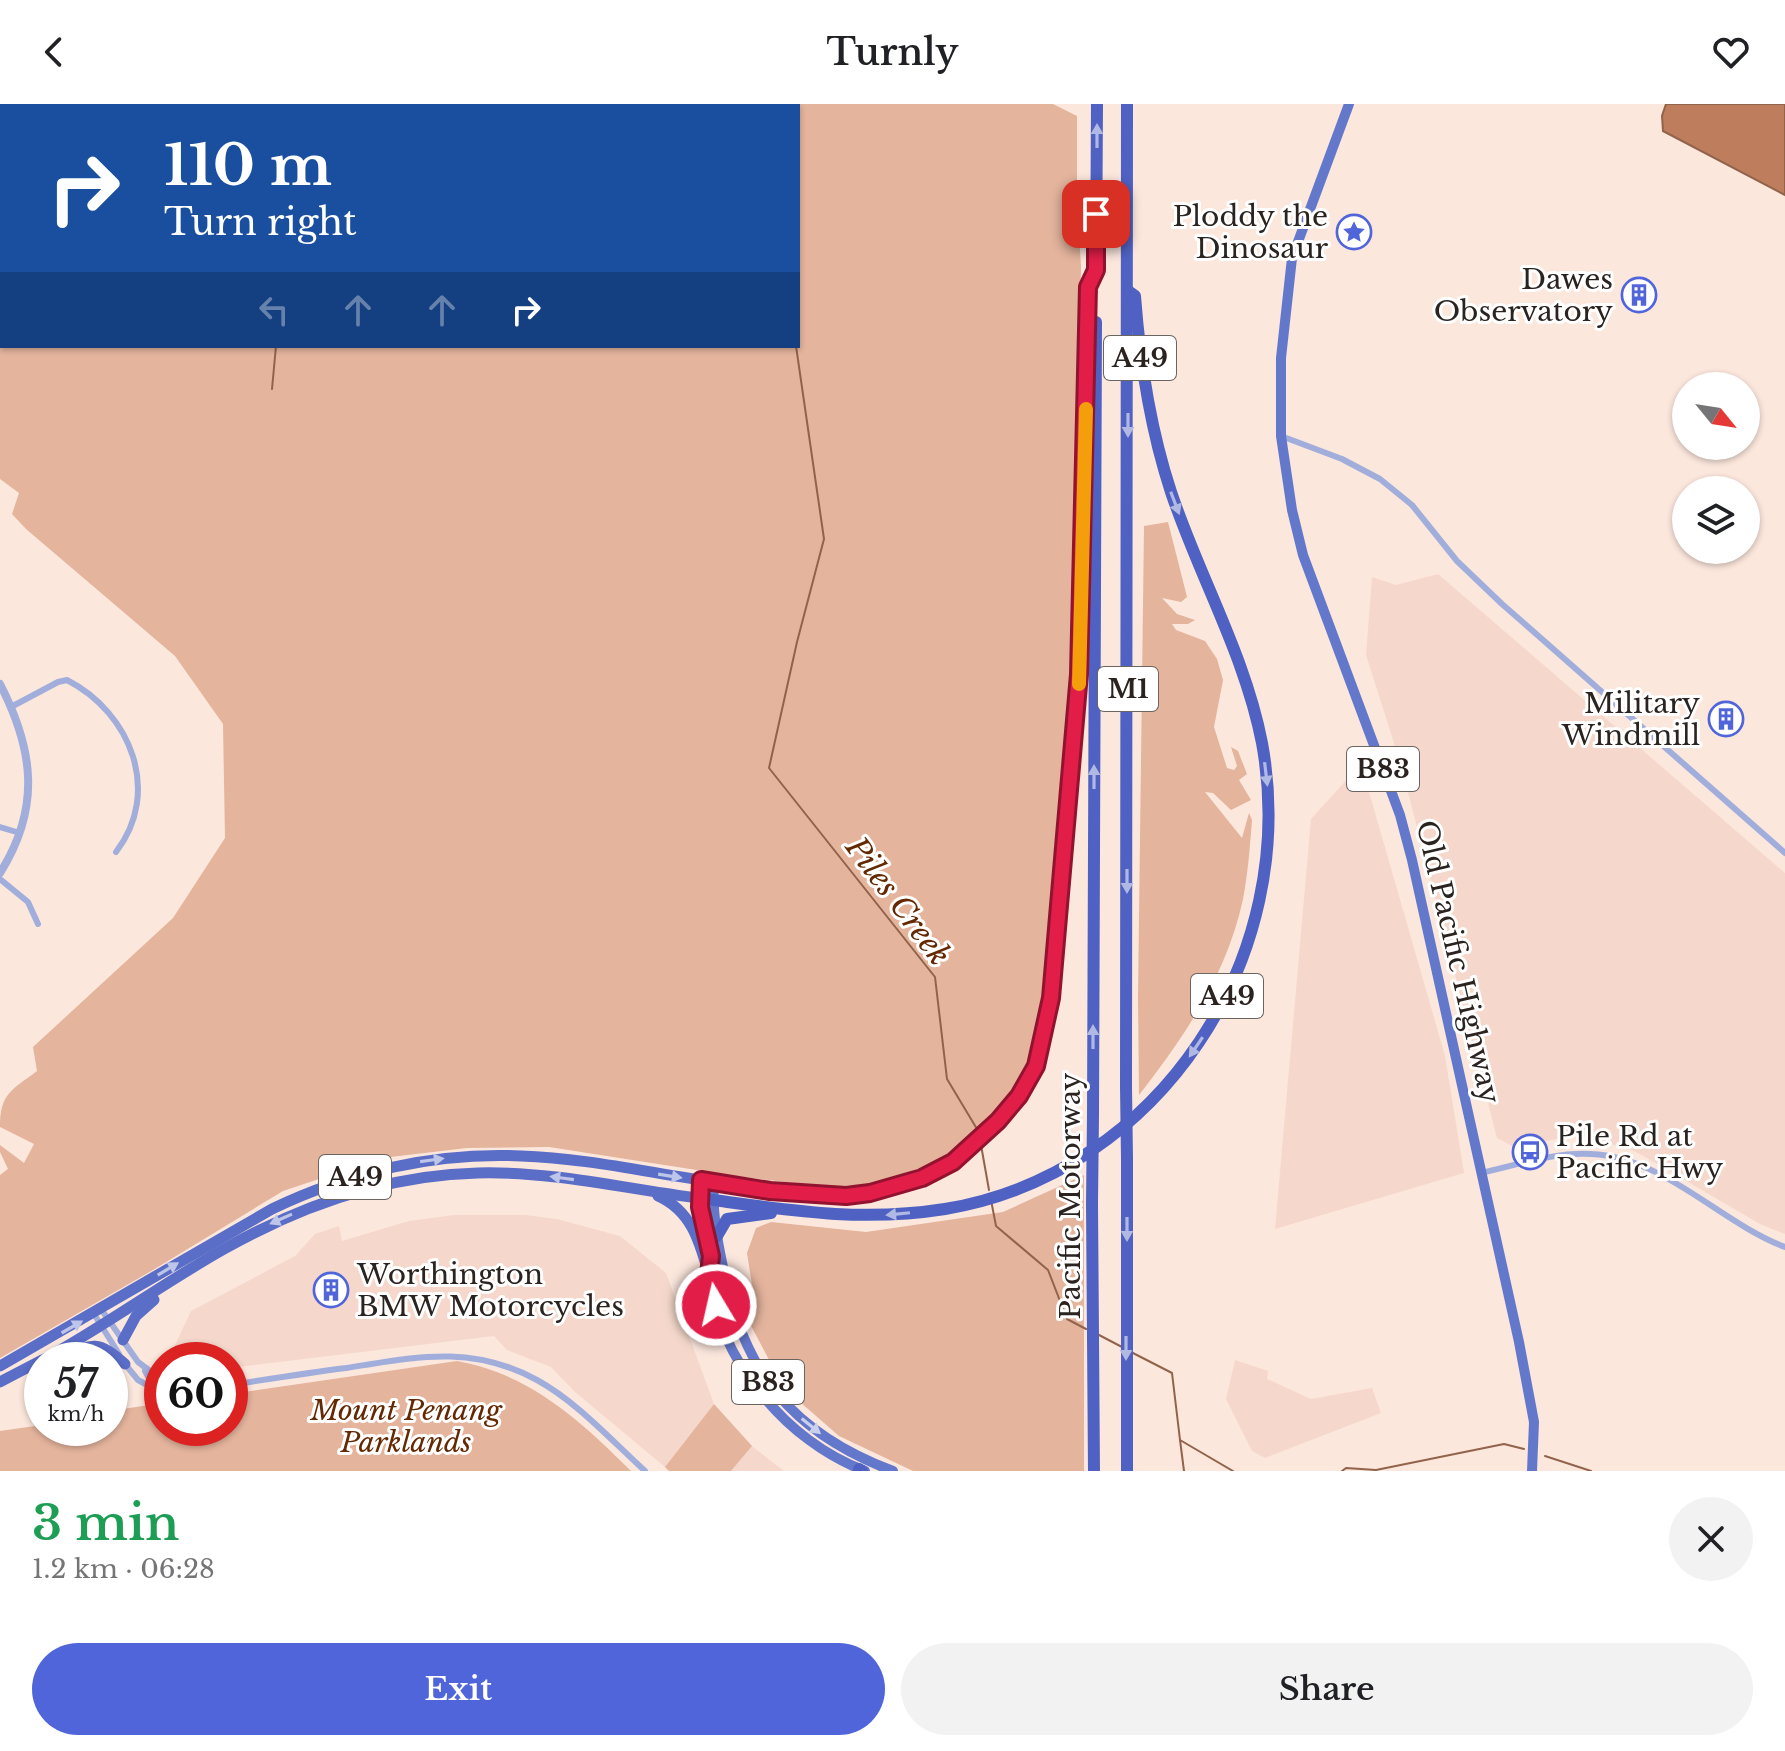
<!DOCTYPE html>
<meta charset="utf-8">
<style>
body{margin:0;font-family:"Libre Baskerville",serif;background:#f2f2f2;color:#202124;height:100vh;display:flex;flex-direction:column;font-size:30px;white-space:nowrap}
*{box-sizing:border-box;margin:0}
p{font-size:26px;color:#757577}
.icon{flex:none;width:44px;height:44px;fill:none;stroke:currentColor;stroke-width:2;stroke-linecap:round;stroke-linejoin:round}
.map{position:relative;height:1367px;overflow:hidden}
.details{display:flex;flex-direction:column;background:#fff;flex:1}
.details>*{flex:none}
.hud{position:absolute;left:0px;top:0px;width:800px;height:244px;box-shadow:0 2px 6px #0004;background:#1a4fa0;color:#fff;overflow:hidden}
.needle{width:52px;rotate:120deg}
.controls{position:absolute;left:1672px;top:268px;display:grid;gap:16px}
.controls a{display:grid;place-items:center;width:88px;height:88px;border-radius:50%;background:#fff;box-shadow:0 2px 6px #0004;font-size:40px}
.speed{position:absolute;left:24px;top:1238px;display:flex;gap:16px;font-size:40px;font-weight:700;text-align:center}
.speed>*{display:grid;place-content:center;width:104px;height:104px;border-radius:50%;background:#fff;box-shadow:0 2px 6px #0004;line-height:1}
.speed small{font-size:20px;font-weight:400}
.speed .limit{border:12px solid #d22;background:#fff;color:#111}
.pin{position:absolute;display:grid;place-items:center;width:68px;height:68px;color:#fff;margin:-34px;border-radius:16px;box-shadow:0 4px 12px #0006}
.me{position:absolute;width:88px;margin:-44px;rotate:351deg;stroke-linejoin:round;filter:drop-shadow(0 0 6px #0008)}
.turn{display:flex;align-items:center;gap:28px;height:168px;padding:0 32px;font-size:36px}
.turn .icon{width:104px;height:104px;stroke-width:2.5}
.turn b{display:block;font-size:56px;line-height:68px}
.lanes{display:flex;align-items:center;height:76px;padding:0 32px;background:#0003;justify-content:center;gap:40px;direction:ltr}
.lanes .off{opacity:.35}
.round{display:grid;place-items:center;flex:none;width:84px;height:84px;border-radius:42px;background:#f2f2f2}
.overview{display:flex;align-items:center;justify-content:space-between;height:136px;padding:0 32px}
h1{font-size:48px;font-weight:600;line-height:60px;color:#1e9e55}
.action{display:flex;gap:16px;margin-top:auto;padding:16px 32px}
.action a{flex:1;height:92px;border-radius:48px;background:#5165db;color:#fff;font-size:32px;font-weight:600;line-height:92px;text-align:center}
.action a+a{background:#f2f2f2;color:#202124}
header{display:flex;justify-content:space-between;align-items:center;height:104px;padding:0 32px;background:#fff;font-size:36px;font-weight:600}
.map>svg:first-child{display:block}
.built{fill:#f5d8cb}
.green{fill:#e4b49d;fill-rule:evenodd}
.water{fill:#be7e5e;stroke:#92634b;stroke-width:2}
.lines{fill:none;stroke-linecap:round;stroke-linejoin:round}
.stream{stroke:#92634b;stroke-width:2}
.minor{stroke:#a1aedc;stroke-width:6}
.tertiary{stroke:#a1aedc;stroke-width:8}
.primary{stroke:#6478cb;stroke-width:10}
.trunk{stroke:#5a6dc7;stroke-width:11}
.motorway{stroke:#4f62c3;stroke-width:12}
.motorway-bridge{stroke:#4f62c3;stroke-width:12}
.oneway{fill:#b0b8e4}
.oneway2{fill:#bdc5e9}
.oneway3{fill:#c9d0ed}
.route-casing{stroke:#92132f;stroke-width:20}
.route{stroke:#e11d48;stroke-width:14}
.slow{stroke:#f59e0b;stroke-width:14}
.labels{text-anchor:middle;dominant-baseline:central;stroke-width:6;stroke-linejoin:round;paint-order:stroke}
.shield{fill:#fff;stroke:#6b6562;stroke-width:2}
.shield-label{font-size:26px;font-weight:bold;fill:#2b231f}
.poi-label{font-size:28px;fill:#2b231f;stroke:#fff;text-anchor:end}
.street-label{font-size:28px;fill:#2b231f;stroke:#fff}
.park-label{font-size:28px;font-style:italic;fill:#642903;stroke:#fff}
.water-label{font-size:30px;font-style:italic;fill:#642802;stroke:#fff}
</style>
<header><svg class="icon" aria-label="back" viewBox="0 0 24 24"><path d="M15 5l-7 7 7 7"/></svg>Turnly<svg class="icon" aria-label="heart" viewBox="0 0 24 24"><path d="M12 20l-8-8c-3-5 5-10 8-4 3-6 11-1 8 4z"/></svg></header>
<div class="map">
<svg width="1785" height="1367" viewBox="0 0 1785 1367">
<rect width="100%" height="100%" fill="#fce7dd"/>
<g class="built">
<polygon points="1438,470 1785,769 1785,1130 1760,1120 1640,1050 1628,1045 1578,1031 1514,1043 1497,1034 1401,661 1366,551 1372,473 1396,481"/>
<polygon points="1361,660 1445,952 1464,1069 1275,1125 1311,715"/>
<polygon points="454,1111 526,1111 557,1115 620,1132 666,1169 714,1300 665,1363 575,1288 551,1263 507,1246 494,1232 230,1264 230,1256 168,1256 191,1207 295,1152 315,1130 339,1122 342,1137 409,1117"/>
<polygon points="1235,1256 1268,1267 1267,1275 1311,1295 1372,1284 1381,1309 1265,1354 1252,1347 1226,1295"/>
<polygon points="752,1342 753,1343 784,1367 731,1367"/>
</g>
<g class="green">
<path d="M0 0H1053L1077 12V94L1081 163 1072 597 1047 891 1029 960 993 1013 948 1054 874 1080 827 1083 735 1072 549 1043 467 1044 382 1054 283 1087 153 1166 0 1254V1071L8 1065 0 1048V1041L24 1059 34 1040 0 1023C0 989 12 986 37 967L33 943 173 814 225 734 223 620 175 552 26 425 12 410 19 389 0 375ZM2 2H798V242H2Z"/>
<path d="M1168 418 1187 493 1181 498 1162 494 1177 510 1195 516 1188 520H1172L1176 526 1205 537 1217 555 1223 576 1214 623 1227 664 1234 666 1237 662 1231 643 1238 647 1247 670 1239 676 1251 696 1231 706 1213 689 1205 688 1242 734 1249 709 1252 716C1250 742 1248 769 1243 795 1227 870 1185 932 1139 991L1138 893 1144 422Z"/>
<polygon points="1084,1071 1084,1367 913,1367 839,1332 784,1284 740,1201 752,1181 747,1149 756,1124 771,1118 866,1128 1003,1108"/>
<path d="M457 1257C530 1270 581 1317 631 1367H0V1327L42 1321V1324H110V1307L162 1299V1324H230V1290Z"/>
<polygon points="714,1300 752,1342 731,1367 669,1367 665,1363"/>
</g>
<polygon class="water" points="1666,0 1785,0 1785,91 1663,27 1662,12"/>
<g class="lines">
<g class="stream">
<polyline points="290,0 290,2"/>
<polyline points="635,0 636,2"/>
<polyline points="796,242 824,435 797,538 769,664 935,873 947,975 980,1030"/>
<polyline points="272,285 276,242"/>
<polyline points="981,1041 989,1086"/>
<polyline points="991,1096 996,1122 1048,1166 1067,1215 1086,1225"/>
<polyline points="1099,1231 1122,1243"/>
<polyline points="1131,1248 1172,1269 1180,1336 1233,1367"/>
<polyline points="1180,1336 1184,1367"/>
<polyline points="1545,1352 1591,1367"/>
<polyline points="1342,1367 1346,1364 1376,1366 1504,1340 1524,1345"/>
</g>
<g class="minor">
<polyline points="1281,332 1342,355 1380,375 1412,401 1457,457 1502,500 1785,749"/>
<path d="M11 603 58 578 67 576C131 609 162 688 116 748"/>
<polyline points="0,723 20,729"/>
<polyline points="0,775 28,798 38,820"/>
<path d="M1481 1069C1517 1061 1554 1048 1591 1050 1664 1053 1719 1118 1785 1143"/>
<polyline points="101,1205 138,1258 162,1276"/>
<polyline points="94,1210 119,1250"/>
<polyline points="125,1260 138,1276 162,1289"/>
<polyline points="145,1267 151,1278 150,1284 162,1276"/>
<path d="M230 1281C269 1275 307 1269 346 1264 416 1253 471 1240 537 1276 577 1298 611 1336 645 1367"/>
</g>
<path class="tertiary" d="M0 580C34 646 41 704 0 769"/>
<g class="primary">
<polyline points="1349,0 1292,154 1281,254 1281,332 1292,406 1303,451 1400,711 1412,756 1519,1238 1534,1318 1532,1367"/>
<path d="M701 1076C699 1102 706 1124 710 1149 711 1157 708 1165 709 1173 720 1257 786 1337 865 1367"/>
<path d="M714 1078C712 1107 717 1135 723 1163 743 1268 792 1329 893 1367"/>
</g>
<g class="trunk">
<path d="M658 1092C692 1107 700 1139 709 1171"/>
<polyline points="123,1236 136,1212 154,1196"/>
<path d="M43 1256C105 1222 162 1180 224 1145 302 1101 388 1071 478 1069 557 1067 634 1087 713 1096"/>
<path d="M59 1256C91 1240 96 1234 125 1260"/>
<path d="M0 1262 272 1105C349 1068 435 1048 521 1052 586 1054 650 1069 714 1078"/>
<polyline points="0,1278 42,1256"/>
</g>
<g class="motorway">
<polyline points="1096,172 1097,0"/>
<polyline points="1126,983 1127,0"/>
<polyline points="1093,1011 1096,218"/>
<path d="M714 1078C794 1090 884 1107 955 1056 986 1033 1022 998 1036 960 1058 899 1058 822 1064 757 1071 679 1079 600 1082 522 1086 409 1086 296 1088 183L1096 166"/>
<path d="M713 1096C794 1107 863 1118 945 1105 1161 1069 1301 851 1262 639 1245 551 1199 472 1171 388 1150 324 1140 259 1135 192L1128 187"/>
<polyline points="1092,1099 1094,1367"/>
<polyline points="717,1132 727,1115 771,1109"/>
<polyline points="859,1365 862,1367"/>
<polyline points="1127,1367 1127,1055"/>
</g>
<g class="motorway-bridge">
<polyline points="1126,983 1127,1055"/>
<polyline points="1092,1099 1093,1011"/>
</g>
</g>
<defs><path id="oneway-solid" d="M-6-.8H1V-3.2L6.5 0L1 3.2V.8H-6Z" transform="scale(2)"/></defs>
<g class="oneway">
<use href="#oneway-solid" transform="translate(1097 32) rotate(-90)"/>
<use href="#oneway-solid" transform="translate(1128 321) rotate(90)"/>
<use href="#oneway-solid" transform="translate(1175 399) rotate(69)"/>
<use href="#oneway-solid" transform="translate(1266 670) rotate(83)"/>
<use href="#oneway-solid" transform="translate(1094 673) rotate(-90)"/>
<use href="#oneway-solid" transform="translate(1127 777) rotate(90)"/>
<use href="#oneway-solid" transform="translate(1093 933) rotate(-90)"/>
<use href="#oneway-solid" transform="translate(1196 943) rotate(124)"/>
<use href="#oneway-solid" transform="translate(898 1110) rotate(174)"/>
<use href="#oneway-solid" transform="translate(1127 1125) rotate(90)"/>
<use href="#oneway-solid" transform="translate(1126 1244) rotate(90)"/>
</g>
<g class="oneway2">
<use href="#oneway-solid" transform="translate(432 1056) rotate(-8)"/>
<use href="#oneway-solid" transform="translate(670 1072) rotate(9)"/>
<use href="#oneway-solid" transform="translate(562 1074) rotate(-172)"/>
<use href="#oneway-solid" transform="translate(281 1115) rotate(156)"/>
<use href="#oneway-solid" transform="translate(168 1165) rotate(-31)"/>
<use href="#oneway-solid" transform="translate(72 1223) rotate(-30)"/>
</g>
<use class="oneway3" href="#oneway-solid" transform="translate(811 1322) rotate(39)"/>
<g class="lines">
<g class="route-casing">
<polyline id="route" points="716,1201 709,1171 711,1152 700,1103 701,1076 770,1087 846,1092 870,1089 922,1074 953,1058 998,1017 1019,992 1036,962 1051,894 1079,570 1088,183 1096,166 1096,110"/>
</g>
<use href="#route" class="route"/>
<polyline class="slow" points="1079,580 1086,305"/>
</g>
<defs>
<g id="sight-ring" transform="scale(1.8)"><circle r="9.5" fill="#fff" stroke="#5165db" stroke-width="1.5"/><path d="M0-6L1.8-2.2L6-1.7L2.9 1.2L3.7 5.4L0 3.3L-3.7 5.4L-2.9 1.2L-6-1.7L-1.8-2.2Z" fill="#5165db"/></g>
<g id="building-ring" transform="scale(1.8)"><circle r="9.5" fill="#fff" stroke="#5165db" stroke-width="1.5"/><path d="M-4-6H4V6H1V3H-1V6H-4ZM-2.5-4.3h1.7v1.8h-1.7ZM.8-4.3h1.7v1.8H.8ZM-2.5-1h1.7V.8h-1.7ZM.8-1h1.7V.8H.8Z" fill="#5165db"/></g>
<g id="bus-ring" transform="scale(1.8)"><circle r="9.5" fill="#fff" stroke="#5165db" stroke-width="1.5"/><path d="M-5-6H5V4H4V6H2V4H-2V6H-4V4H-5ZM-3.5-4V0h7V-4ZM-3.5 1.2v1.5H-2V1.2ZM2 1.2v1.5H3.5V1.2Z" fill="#5165db"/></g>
</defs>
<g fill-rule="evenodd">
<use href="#sight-ring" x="1354" y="128"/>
<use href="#building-ring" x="1639" y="191"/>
<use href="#building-ring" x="1726" y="615"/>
<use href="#bus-ring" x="1530" y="1048"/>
<use href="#building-ring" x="331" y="1186"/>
</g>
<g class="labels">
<g class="shield">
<rect x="1104" y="232" width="72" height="44" rx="6"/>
<rect x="1098" y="563" width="60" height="44" rx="6"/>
<rect x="1347" y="643" width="72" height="44" rx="6"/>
<rect x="1191" y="870" width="72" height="44" rx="6"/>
<rect x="319" y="1051" width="72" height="44" rx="6"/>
<rect x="732" y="1256" width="72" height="44" rx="6"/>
</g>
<g class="shield-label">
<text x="1140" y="254">A49</text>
<text x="1128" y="585">M1</text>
<text x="1383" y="665">B83</text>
<text x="1227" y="892">A49</text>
<text x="355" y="1073">A49</text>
<text x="768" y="1278">B83</text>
</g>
<g class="poi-label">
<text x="1328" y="112">Ploddy the<tspan x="1328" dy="32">Dinosaur</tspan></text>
<text x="1613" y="175">Dawes<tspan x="1613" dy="32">Observatory</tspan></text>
<text x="1700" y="599">Military<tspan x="1700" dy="32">Windmill</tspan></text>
<text x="1556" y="1032" text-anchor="start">Pile Rd at<tspan x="1556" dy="32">Pacific Hwy</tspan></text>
<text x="357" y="1170" text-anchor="start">Worthington<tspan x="357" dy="32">BMW Motorcycles</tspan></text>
</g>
<g class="street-label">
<text transform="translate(1458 858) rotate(77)">Old Pacific Highway</text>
<text transform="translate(1070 1092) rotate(-90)">Pacific Motorway</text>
</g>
<g class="park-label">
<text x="406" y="1306">Mount Penang<tspan x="406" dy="32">Parklands</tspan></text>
</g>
<g class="water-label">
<text transform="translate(898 797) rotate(53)">Piles Creek</text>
</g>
</g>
</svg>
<div class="controls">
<a><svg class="needle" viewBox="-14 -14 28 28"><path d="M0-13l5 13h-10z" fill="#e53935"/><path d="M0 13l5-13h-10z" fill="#757577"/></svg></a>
<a><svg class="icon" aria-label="layers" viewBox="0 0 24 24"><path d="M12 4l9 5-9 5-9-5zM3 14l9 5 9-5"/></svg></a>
</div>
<div class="speed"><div>57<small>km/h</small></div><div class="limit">60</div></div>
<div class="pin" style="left:1096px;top:110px;background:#d93025"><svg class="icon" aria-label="arrive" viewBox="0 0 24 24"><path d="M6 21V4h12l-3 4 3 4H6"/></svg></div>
<svg class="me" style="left:716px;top:1201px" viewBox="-20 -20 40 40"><circle r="17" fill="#e11d48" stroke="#fff" stroke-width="3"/><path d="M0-11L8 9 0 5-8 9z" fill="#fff"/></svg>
<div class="hud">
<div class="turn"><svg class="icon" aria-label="right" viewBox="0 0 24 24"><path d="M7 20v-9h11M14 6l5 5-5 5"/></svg><div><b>110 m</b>Turn right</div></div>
<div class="lanes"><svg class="icon off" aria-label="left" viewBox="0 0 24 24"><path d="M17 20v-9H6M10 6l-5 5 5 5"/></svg><svg class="icon off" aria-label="ahead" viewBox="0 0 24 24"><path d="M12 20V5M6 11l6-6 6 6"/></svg><svg class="icon off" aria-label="ahead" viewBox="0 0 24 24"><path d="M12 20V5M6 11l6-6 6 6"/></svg><svg class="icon" aria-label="right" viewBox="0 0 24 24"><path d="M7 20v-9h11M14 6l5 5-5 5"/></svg></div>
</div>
</div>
<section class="details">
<div class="overview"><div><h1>3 min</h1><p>1.2 km · 06:28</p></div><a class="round"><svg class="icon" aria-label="close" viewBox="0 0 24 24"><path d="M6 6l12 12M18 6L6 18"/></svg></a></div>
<div class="action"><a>Exit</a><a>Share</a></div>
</section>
